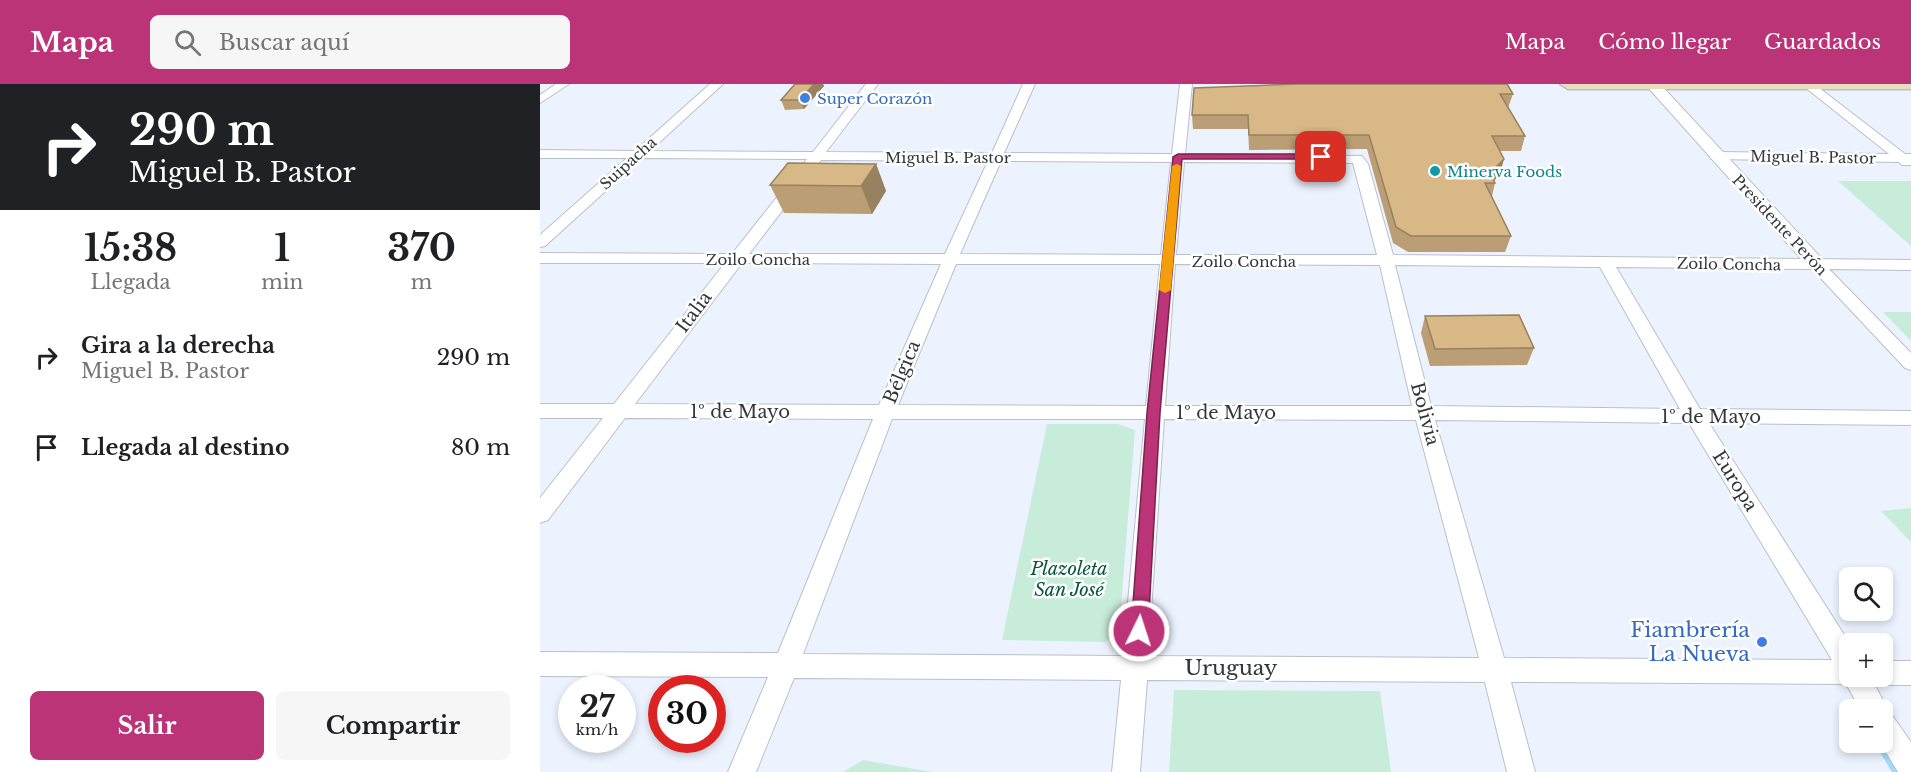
<!DOCTYPE html>
<html lang="es">
<meta charset="utf-8">
<style>
body{margin:0;font-family:"Libre Baskerville",serif;background:#f6f6f6;color:#202124;height:100vh;display:flex;flex-direction:column;font-size:22px;white-space:nowrap}
*{box-sizing:border-box;margin:0}
p{font-size:20px;color:#757577}
.icon{flex:none;width:33px;height:33px;fill:none;stroke:currentColor;stroke-width:2;stroke-linecap:round;stroke-linejoin:round}
.map{position:relative;flex:1;overflow:hidden}
.details{display:flex;flex-direction:column;background:#fff;width:540px}
.details>*{flex:none}
.hud{background:#202124;color:#fff;overflow:hidden}
.fabs{position:absolute;left:1299px;top:483px;display:grid;gap:12px}
.fabs a{display:grid;place-items:center;width:54px;height:54px;border-radius:9px;background:#fff;box-shadow:0 3px 9px #0003;font-size:30px}
.speed{position:absolute;left:18px;top:591px;display:flex;gap:12px;font-size:30px;font-weight:700;text-align:center}
.speed>*{display:grid;place-content:center;width:78px;height:78px;border-radius:50%;background:#fff;box-shadow:0 3px 9px #0003;line-height:1}
.speed small{font-size:15px;font-weight:400}
.speed .limit{border:9px solid #d22;background:#fff;color:#111}
.pin{position:absolute;display:grid;place-items:center;width:51px;height:51px;color:#fff;margin:-26px;border-radius:12px;box-shadow:0 3px 9px #0006}
.me{position:absolute;width:66px;margin:-33px;rotate:4deg;stroke-linejoin:round;filter:drop-shadow(0 0 4px #0008)}
.turn{display:flex;align-items:center;gap:21px;height:126px;padding:0 30px;font-size:27px}
.turn .icon{width:78px;height:78px;stroke-width:2.5}
.turn b{display:block;font-size:42px;line-height:51px}
.eta{display:flex;justify-content:space-evenly;align-items:center;height:102px;text-align:center}
.eta b{font-size:36px;font-weight:800;line-height:42px}
.primary-button{display:flex;gap:12px;margin-top:auto;padding:12px 30px}
.primary-button a{flex:1;height:69px;border-radius:9px;background:#ba3477;color:#fff;font-size:24px;font-weight:800;line-height:69px;text-align:center}
.primary-button a+a{background:#f6f6f6;color:#202124}
ul{padding:0;list-style:none}
li{display:flex;align-items:center;gap:18px;height:90px;padding:0 30px}
li div{flex:1}
li b{display:block;font-size:22px}
li em{font-style:normal}
header{display:flex;align-items:center;gap:36px;box-sizing:border-box;height:84px;padding:0 30px;background:#ba3477;color:#fff}
header strong{font-size:28px}
nav{display:flex;gap:33px;margin-inline-start:auto;font-size:21px}
.search{width:420px;height:54px;background:#f6f6f6;display:flex;align-items:center;gap:15px;box-sizing:border-box;padding:0 21px;border-radius:9px;color:#757577;font-size:22px}
main{display:flex;flex:1;min-height:0}
.map>svg:first-child{display:block}
.green{fill:#c8ecda}
.lines{fill:none;stroke-linecap:round;stroke-linejoin:round}
.stream{stroke:#9dddf7;stroke-width:7}
.minor-casing{stroke:#bac0ca;stroke-width:2}
.tertiary-casing{stroke:#bac0ca;stroke-width:2}
.secondary-casing{stroke:#bac0ca;stroke-width:3}
.minor{fill:#fff;fill-rule:evenodd}
.tertiary{fill:#fff;fill-rule:evenodd}
.secondary{fill:#e7dec0;fill-rule:evenodd}
.wall{fill:#bb9e75}
.shaded-wall{fill:#98815f}
.building{fill:#d9b888;stroke:#98815f;stroke-width:1.5}
.route{fill:#ba3477;stroke:#79224d;stroke-width:1.5}
.slow{fill:#f59e0b}
.shop-dot{fill:#3f7fe0;stroke:#fff;stroke-width:2}
.culture-dot{fill:#0f9aa8;stroke:#fff;stroke-width:2}
.labels{text-anchor:middle;dominant-baseline:central;stroke-width:5;stroke-linejoin:round;paint-order:stroke}
.far-shop-label{font-size:15px;fill:#366cbe;stroke:#fff;text-anchor:start}
.far-street-label{font-size:15px;fill:#33363a;stroke:#fff}
.far-culture-label{font-size:15px;fill:#0d838f;stroke:#fff;text-anchor:start}
.street-label{font-size:18px;fill:#33363a;stroke:#fff}
.park-label{font-size:18px;font-style:italic;fill:#07553a;stroke:#fff}
.near-shop-label{font-size:21px;fill:#366cbe;stroke:#fff;text-anchor:end}
.near-street-label{font-size:21px;fill:#33363a;stroke:#fff}
</style>
<header>
<strong>Mapa</strong>
<div class="search"><svg class="icon" aria-label="search" viewBox="0 0 24 24"><circle cx="10" cy="10" r="6"/><path d="M15 15l6 6"/></svg>Buscar aquí</div>
<nav><a>Mapa</a><a>Cómo llegar</a><a>Guardados</a></nav>
</header>
<main>
<section class="details">
<div class="hud">
<div class="turn"><svg class="icon" aria-label="right" viewBox="0 0 24 24"><path d="M7 20v-9h11M14 6l5 5-5 5"/></svg><div><b>290 m</b>Miguel B. Pastor</div></div>
</div>
<div class="eta">
<div><b>15:38</b><p>Llegada</p></div>
<div><b>1</b><p>min</p></div>
<div><b>370</b><p>m</p></div>
</div>
<ul>
<li><svg class="icon" aria-label="right" viewBox="0 0 24 24"><path d="M7 20v-9h11M14 6l5 5-5 5"/></svg><div><b>Gira a la derecha</b><p>Miguel B. Pastor</p></div><em>290 m</em></li>
<li><svg class="icon" aria-label="arrive" viewBox="0 0 24 24"><path d="M6 21V4h12l-3 4 3 4H6"/></svg><div><b>Llegada al destino</b></div><em>80 m</em></li>
</ul>
<div class="primary-button"><a>Salir</a><a>Compartir</a></div>
</section>
<div class="map">
<svg width="1371" height="688" viewBox="0 0 1371 688">
<rect width="100%" height="100%" fill="#ecf3fe"/>
<g class="green">
<polygon points="1298,97 1371,97 1371,162"/>
<polygon points="1343,228 1371,228 1371,257"/>
<polygon points="507,340 578,340 595,346 579,548 565,558 462,556"/>
<polygon points="1371,424 1371,458 1341,427"/>
<polygon points="634,606 840,607 851,688 629,688"/>
<polygon points="323,676 392,688 303,688"/>
</g>
<g class="lines">
<g class="stream">
<polyline points="1315,620 1318,626"/>
<polyline points="1338,658 1356,688"/>
</g>
<g class="minor-casing">
<g id="minor">
<polygon points="16,0 29,0 0,19 0,11"/>
<path d="M170 0H183L110 67 273 68 326 0H338L286 68 452 69 483 0H495L464 69 632 70 640 0H652L645 70 822 72 828 80 853 171 1371 176V186L1289 185 1371 269V286L1365 284 1272 185 1076 183 1160 325 1371 327V341L1169 339 1310 560V592H1330L1333 597 1331 592H1342V577H1371V601H1342L1333 598 1349 627 1371 658V688H1358L1340 658H1342V626H1321L1306 600 971 598 995 688H967L945 598 607 596 600 688H572L581 596 254 594 216 688H188L228 593 0 592V568L238 569 333 335 85 334 8 436 0 439V414L63 334H0V320H74L185 179H0V169L192 170 267 75 102 74 5 162 0 163V151L87 74H0V66L95 67ZM281 76 448 77 405 170H209ZM461 77 631 78 621 171 420 170ZM644 78 813 79 837 171H636ZM202 179 401 180 339 321 95 320ZM416 180H620L606 322 358 321ZM635 180 840 181 872 322H625ZM855 181 1060 183 1140 325 891 322ZM352 335H605L583 572 263 570ZM624 335 876 336 939 574 608 572ZM895 336 1149 339 1292 576 964 574Z"/>
<polygon points="1261,0 1274,0 1365,70 1371,70 1371,81 1362,81 1359,78 1171,75 1170,72 1171,69 1176,68 1349,70"/>
</g>
</g>
<g class="tertiary-casing">
<polygon id="tertiary" points="1105,0 1120,0 1284,177 1287,181 1284,185 1270,185"/>
</g>
<g class="secondary-casing">
<polygon id="secondary" points="1020,0 1371,0 1371,5 1028,5"/>
</g>
<use href="#minor" class="minor"/>
<use href="#tertiary" class="tertiary"/>
<use href="#secondary" class="secondary"/>
</g>
<g class="wall">
<polygon points="255,0 283,0 284,2 264,25 245,26 241,16"/>
<polygon points="754,0 967,0 973,10 968,24 985,52 981,67 960,67 960,90 954,96 955,99 952,112 971,152 965,168 868,168 853,159 827,65 709,66 708,45 653,45 652,31"/>
<polygon points="336,80 346,107 332,130 244,129 230,101"/>
<polygon points="885,232 994,264 987,281 890,282 881,249"/>
</g>
<g class="shaded-wall">
<polygon points="274,0 283,0 284,2 264,25 260,16"/>
<polygon points="964,75 960,90 952,99 950,89"/>
<polygon points="336,80 346,107 332,130 321,102"/>
</g>
<g class="building">
<polygon points="255,0 274,0 260,16 241,16"/>
<polygon points="757,0 967,0 973,10 960,10 985,52 952,52 964,75 950,89 955,99 945,99 971,152 871,152 856,143 829,51 709,51 708,31 652,31 654,4"/>
<polygon points="248,79 336,80 321,102 230,101"/>
<polygon points="979,231 994,264 895,265 885,232"/>
</g>
<polygon class="route" points="781,70 784,71 784,75 642,75 620,329 608,547 605,552 599,555 593,552 591,547 607,329 633,73 638,70"/>
<polygon class="slow" points="637,80 641,82 631,206 625,209 619,206 632,82"/>
<g class="shop-dot">
<circle cx="265" cy="14" r="6"/>
<circle cx="1222" cy="558" r="6"/>
</g>
<circle class="culture-dot" cx="895" cy="87" r="6"/>
<g class="labels">
<g class="far-shop-label">
<text x="277" y="14">Super Corazón</text>
</g>
<g class="far-street-label">
<text x="408" y="73">Miguel B. Pastor</text>
<text transform="translate(1273 73) rotate(1)">Miguel B. Pastor</text>
<text transform="translate(88 79) rotate(-42)">Suipacha</text>
<text transform="translate(1240 141) rotate(47)">Presidente Perón</text>
<text x="218" y="175">Zoilo Concha</text>
<text x="704" y="177">Zoilo Concha</text>
<text transform="translate(1189 180) rotate(1)">Zoilo Concha</text>
</g>
<g class="far-culture-label">
<text x="907" y="87">Minerva Foods</text>
</g>
<g class="street-label">
<text transform="translate(154 228) rotate(-53)">Italia</text>
<text transform="translate(362 288) rotate(-67)">Bélgica</text>
<text x="200" y="328">1º de Mayo</text>
<text x="686" y="329">1º de Mayo</text>
<text transform="translate(885 330) rotate(75)">Bolivia</text>
<text x="1171" y="333">1º de Mayo</text>
<text transform="translate(1195 397) rotate(58)">Europa</text>
</g>
<g class="park-label">
<text x="529" y="485">Plazoleta<tspan x="529" dy="21">San José</tspan></text>
</g>
<g class="near-shop-label">
<text x="1210" y="546">Fiambrería<tspan x="1210" dy="24">La Nueva</tspan></text>
</g>
<g class="near-street-label">
<text x="691" y="584">Uruguay</text>
</g>
</g>
</svg>
<div class="fabs">
<a><svg class="icon" aria-label="search" viewBox="0 0 24 24"><circle cx="10" cy="10" r="6"/><path d="M15 15l6 6"/></svg></a>
<a>+</a>
<a>−</a>
</div>
<div class="speed"><div>27<small>km/h</small></div><div class="limit">30</div></div>
<div class="pin" style="left:781px;top:73px;background:#d93025"><svg class="icon" aria-label="arrive" viewBox="0 0 24 24"><path d="M6 21V4h12l-3 4 3 4H6"/></svg></div>
<svg class="me" style="left:599px;top:547px" viewBox="-20 -20 40 40"><circle r="17" fill="#ba3477" stroke="#fff" stroke-width="3"/><path d="M0-11L8 9 0 5-8 9z" fill="#fff"/></svg>
</div>
</main>
